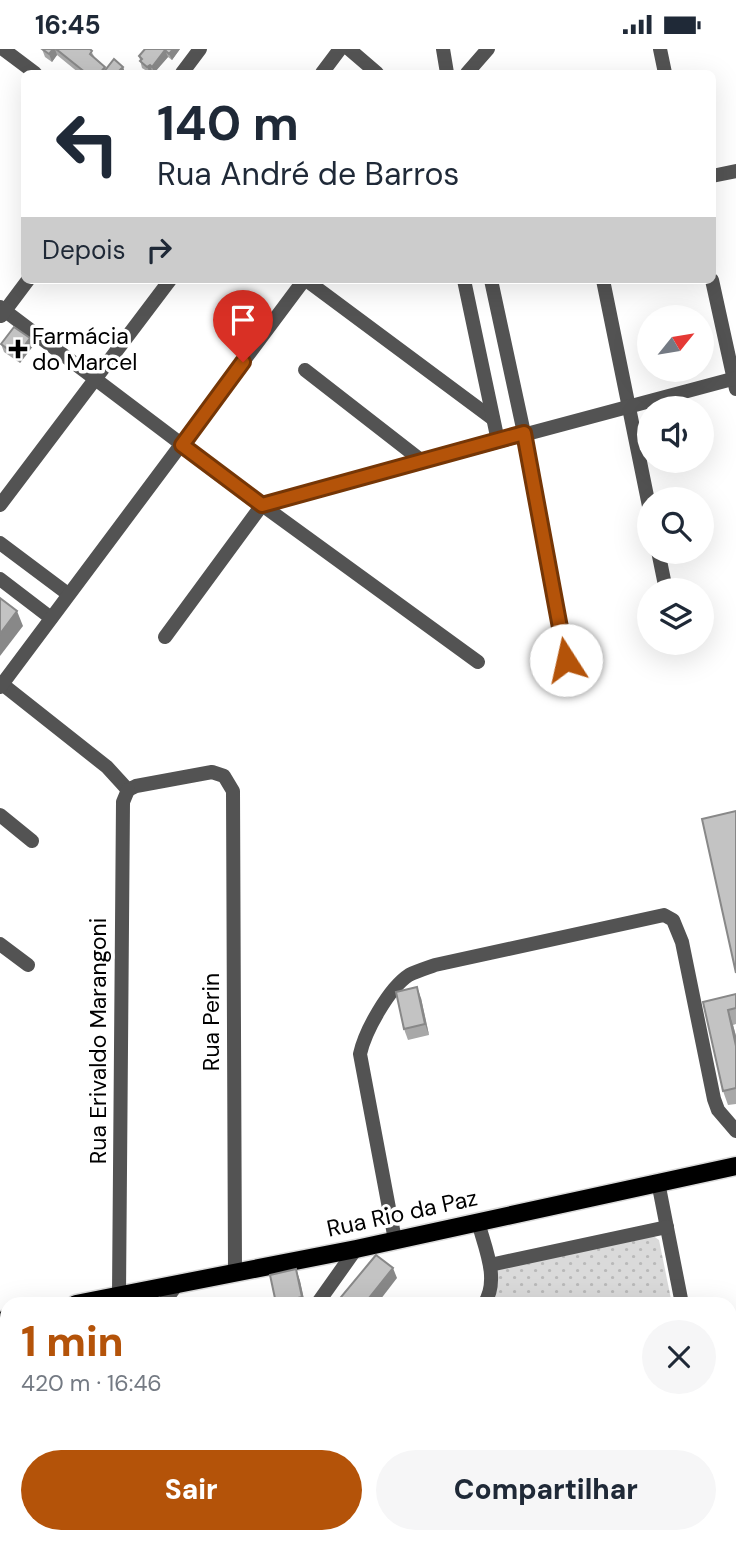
<!DOCTYPE html>
<html lang="pt">
<meta charset="utf-8">
<style>
body{margin:0;font-family:"DM Sans",sans-serif;background:#f6f6f7;color:#1f2937;height:100vh;display:flex;flex-direction:column;font-size:26px;white-space:nowrap}
*{box-sizing:border-box;margin:0}
p{font-size:23px;color:#747a83}
.icon{flex:none;width:38px;height:38px;fill:none;stroke:currentColor;stroke-width:2;stroke-linecap:round;stroke-linejoin:round}
.map{position:relative;flex:1;overflow:hidden}
.drawer{position:absolute;left:0px;top:1248px;width:737px;height:247px;display:flex;flex-direction:column;background:#fff;border-radius:21px 21px 0 0;box-shadow:0 7px 28px #0002}
.drawer>*{flex:none}
.top-card{position:absolute;left:21px;top:21px;width:695px;height:214px;border-radius:10px;box-shadow:0 7px 28px #0002;background:#fff;color:#1f2937;overflow:hidden}
.needle{width:46px;rotate:60deg}
.fabs{position:absolute;left:637px;top:256px;display:grid;gap:14px}
.fabs a{display:grid;place-items:center;width:77px;height:77px;border-radius:50%;background:#fff;box-shadow:0 7px 28px #0002;font-size:35px}
.pin{position:absolute;display:grid;place-items:center;width:60px;height:60px;color:#fff;margin:-72px -30px;border-radius:50% 50% 50% 0;rotate:-45deg;box-shadow:0 0 7px #0007}
.pin .icon{rotate:45deg}
.me{position:absolute;width:77px;margin:-38px;rotate:350deg;stroke-linejoin:round;filter:drop-shadow(0 0 5px #0008)}
.turn{display:flex;align-items:center;gap:24px;height:147px;padding:0 21px;font-size:32px}
.turn .icon{width:91px;height:91px;stroke-width:2.5}
.turn b{display:block;font-size:49px;line-height:60px}
.then{display:flex;align-items:center;height:66px;padding:0 21px;background:#0003;gap:14px;font-size:26px}
.round{display:grid;place-items:center;flex:none;width:74px;height:74px;border-radius:37px;background:#f6f6f7}
.head{display:flex;align-items:center;justify-content:space-between;height:119px;padding:0 21px}
h1{font-size:42px;font-weight:800;line-height:52px;color:#b45309}
.primary-button{display:flex;gap:14px;margin-top:auto;padding:14px 21px}
.primary-button a{flex:1;height:80px;border-radius:42px;background:#b45309;color:#fff;font-size:28px;font-weight:800;line-height:80px;text-align:center}
.primary-button a+a{background:#f6f6f7;color:#1f2937}
.status{display:flex;justify-content:space-between;align-items:center;height:49px;padding:0 35px;background:#fff;direction:ltr}
.status svg{height:19px;fill:currentColor}
.map>svg:first-child{display:block}
.grass{fill:url(#grass-dots)}
.lines{fill:none;stroke-linecap:round;stroke-linejoin:round}
.major-casing{stroke:#dbdbdb;stroke-width:21}
.minor{stroke:#535353;stroke-width:14}
.major{stroke:#000;stroke-width:18}
.wall{fill:#a8a8a8}
.shaded-wall{fill:#888}
.building{fill:#c3c3c3;stroke:#888;stroke-width:2}
.route-casing{stroke:#753606;stroke-width:18}
.route{stroke:#b45309;stroke-width:12}
.poi-dot{fill:#000;stroke:#fff;stroke-width:2.5}
.labels{text-anchor:middle;dominant-baseline:central;stroke-width:7;stroke-linejoin:round;paint-order:stroke}
.poi-label{font-size:23px;fill:#000;stroke:#fff;text-anchor:start}
.street-label{font-size:23px;fill:#000;stroke:#fff}
</style>
<div class="status"><b>16:45</b><svg viewBox="0 0 49 12"><path d="M0 12V9h3v3zM5 12V6h3v6zM10 12V3h3v9zM15 12V0h3v12zM26 1h20v11H26zM47 4h2v5h-2z"/></svg></div>
<div class="map">
<svg width="736" height="1494" viewBox="0 0 736 1494">
<defs>
<pattern id="grass-dots" width="8" height="8" patternUnits="userSpaceOnUse" patternTransform="scale(1.75)"><rect width="8" height="8" fill="#dadada"/><path d="M2 2h.1M6 6h.1" fill="none" stroke="#b9b9b9" stroke-width="1.8" stroke-linecap="round"/></pattern>
</defs>
<rect width="100%" height="100%" fill="#fff"/>
<path class="grass" d="M652 1186 659 1191 672 1255H492C499 1243 492 1229 498 1220Z"/>
<g class="lines">
<g class="major-casing">
<g id="major">
<polyline points="76,1255 356,1200 736,1117"/>
<polyline points="0,1272 7,1270"/>
</g>
</g>
<g class="minor">
<polyline points="3,0 35,24"/>
<polyline points="349,0 377,24"/>
<polyline points="443,0 447,24"/>
<polyline points="660,0 665,24"/>
<polyline points="182,24 200,0"/>
<polyline points="322,24 340,0"/>
<polyline points="467,24 488,0"/>
<polyline points="712,127 736,122"/>
<polyline points="306,231 493,370"/>
<polyline points="464,231 498,392"/>
<polyline points="491,231 524,384 566,611"/>
<polyline points="603,231 649,457"/>
<polyline points="712,231 736,340"/>
<polyline points="0,258 262,456 478,613"/>
<polyline points="1,267 28,231"/>
<polyline points="305,321 422,412"/>
<polyline points="0,456 170,231"/>
<polyline points="0,494 68,545"/>
<polyline points="658,502 666,541"/>
<polyline points="0,530 51,569"/>
<polyline points="165,588 262,456 736,329"/>
<polyline points="2,635 107,718 128,741"/>
<polyline points="0,638 304,231"/>
<polyline points="128,741 136,737 212,723 224,727 233,742 235,1223"/>
<polyline points="0,766 32,792"/>
<polyline points="0,895 28,916"/>
<polyline points="658,1133 682,1255"/>
<path d="M478 1173C485 1199 500 1231 484 1255"/>
<path d="M395 1191 360 1005C365 982 389 939 409 926 417 922 427 919 435 916L664 866 673 871 682 893 714 1050 718 1061 736 1082"/>
<polyline points="490,1216 667,1178"/>
<polyline points="119,1245 123,753 128,741"/>
<polyline points="163,1255 178,1234"/>
<polyline points="317,1255 356,1200"/>
<polyline points="730,1312 736,1309"/>
<polyline points="730,1484 732,1494"/>
<polyline points="0,1487 7,1477"/>
<polyline points="638,1488 639,1494"/>
<polyline points="144,1494 149,1488"/>
<polyline points="307,1494 312,1488"/>
<polyline points="451,1494 456,1488"/>
<polyline points="604,1494 609,1488"/>
</g>
<use href="#major" class="major"/>
</g>
<g class="wall">
<polygon points="42,0 90,0 95,9 106,20 123,18 125,24 79,24 57,6 52,13 45,8"/>
<polygon points="145,0 180,0 172,11 168,8 154,24 152,22 150,24 142,19 139,7"/>
<polygon points="1,295 33,297 20,314 4,303"/>
<polygon points="736,945 736,975 733,976 736,987 736,1055 728,1056 723,1042 703,953"/>
<polygon points="421,949 429,986 408,991 404,980"/>
<polygon points="296,1220 300,1232 305,1255 276,1255 270,1226"/>
</g>
<g class="shaded-wall">
<polygon points="53,0 55,0 57,6 52,13 49,5"/>
<polygon points="173,0 180,0 172,11 169,5"/>
<polygon points="165,1 168,8 154,24 152,18"/>
<polygon points="150,16 152,22 150,24 147,18"/>
<polygon points="123,18 125,24 119,24 118,23"/>
<polygon points="30,289 33,297 20,314 17,307"/>
<polygon points="17,562 23,577 0,607 0,585"/>
<polygon points="417,938 421,949 429,986 425,975"/>
<polygon points="728,961 733,976 736,987 736,997"/>
<polygon points="393,1219 397,1229 377,1255 369,1249"/>
<polygon points="296,1220 300,1232 305,1255 302,1248"/>
</g>
<g class="building">
<polygon points="42,0 53,0 49,5"/>
<polygon points="56,0 90,0 92,2 90,5 105,18 100,24 86,24"/>
<polygon points="145,0 173,0 169,5 165,1 152,18 150,16 147,18 140,12 142,10 139,7"/>
<polygon points="114,10 123,18 118,23 120,24 103,24"/>
<polygon points="14,278 30,289 17,307 1,295"/>
<polygon points="0,549 17,562 0,585"/>
<polygon points="736,762 736,924 702,770"/>
<polygon points="417,938 425,975 404,980 396,943"/>
<polygon points="736,945 736,959 728,961 736,997 736,1039 723,1042 703,953"/>
<polygon points="376,1206 393,1219 369,1249 377,1255 350,1255 341,1248"/>
<polygon points="296,1220 302,1248 276,1254 270,1226"/>
</g>
<g class="lines">
<g class="route-casing">
<polyline id="route" points="243,313 182,396 262,456 524,384 566,611"/>
</g>
<use href="#route" class="route"/>
</g>
<path class="poi-dot" d="M14.5 289.5h7v7h7v7h-7v7h-7v-7h-7v-7h7z"/>
<g class="labels">
<g class="poi-label">
<text x="32" y="287">Farmácia<tspan x="32" dy="26">do Marcel</tspan></text>
</g>
<g class="street-label">
<text transform="translate(211 973) rotate(-90)">Rua Perin</text>
<text transform="translate(98 992) rotate(-90)">Rua Erivaldo Marangoni</text>
<text transform="translate(402 1164) rotate(-12)">Rua Rio da Paz</text>
</g>
</g>
</svg>
<div class="fabs">
<a><svg class="needle" viewBox="-14 -14 28 28"><path d="M0-13l5 13h-10z" fill="#e53935"/><path d="M0 13l5-13h-10z" fill="#747a83"/></svg></a>
<a><svg class="icon" aria-label="sound" viewBox="0 0 24 24"><path d="M4 9h4l5-4v14l-5-4H4zM17 9q2 3 0 6"/></svg></a>
<a><svg class="icon" aria-label="search" viewBox="0 0 24 24"><circle cx="10" cy="10" r="6"/><path d="M15 15l6 6"/></svg></a>
<a><svg class="icon" aria-label="layers" viewBox="0 0 24 24"><path d="M12 4l9 5-9 5-9-5zM3 14l9 5 9-5"/></svg></a>
</div>
<div class="pin" style="left:243px;top:313px;background:#d93025"><svg class="icon" aria-label="arrive" viewBox="0 0 24 24"><path d="M6 21V4h12l-3 4 3 4H6"/></svg></div>
<svg class="me" style="left:566px;top:611px" viewBox="-20 -20 40 40"><circle r="19" fill="#fff"/><path d="M0-13L10 11 0 6-10 11z" fill="#b45309"/></svg>
<div class="top-card">
<div class="turn"><svg class="icon" aria-label="left" viewBox="0 0 24 24"><path d="M17 20v-9H6M10 6l-5 5 5 5"/></svg><div><b>140 m</b>Rua André de Barros</div></div>
<div class="then">Depois<svg class="icon" aria-label="right" viewBox="0 0 24 24"><path d="M7 20v-9h11M14 6l5 5-5 5"/></svg></div>
</div>
<section class="drawer">
<div class="head"><div><h1>1 min</h1><p>420 m · 16:46</p></div><a class="round"><svg class="icon" aria-label="close" viewBox="0 0 24 24"><path d="M6 6l12 12M18 6L6 18"/></svg></a></div>
<div class="primary-button"><a>Sair</a><a>Compartilhar</a></div>
</section>
</div>
